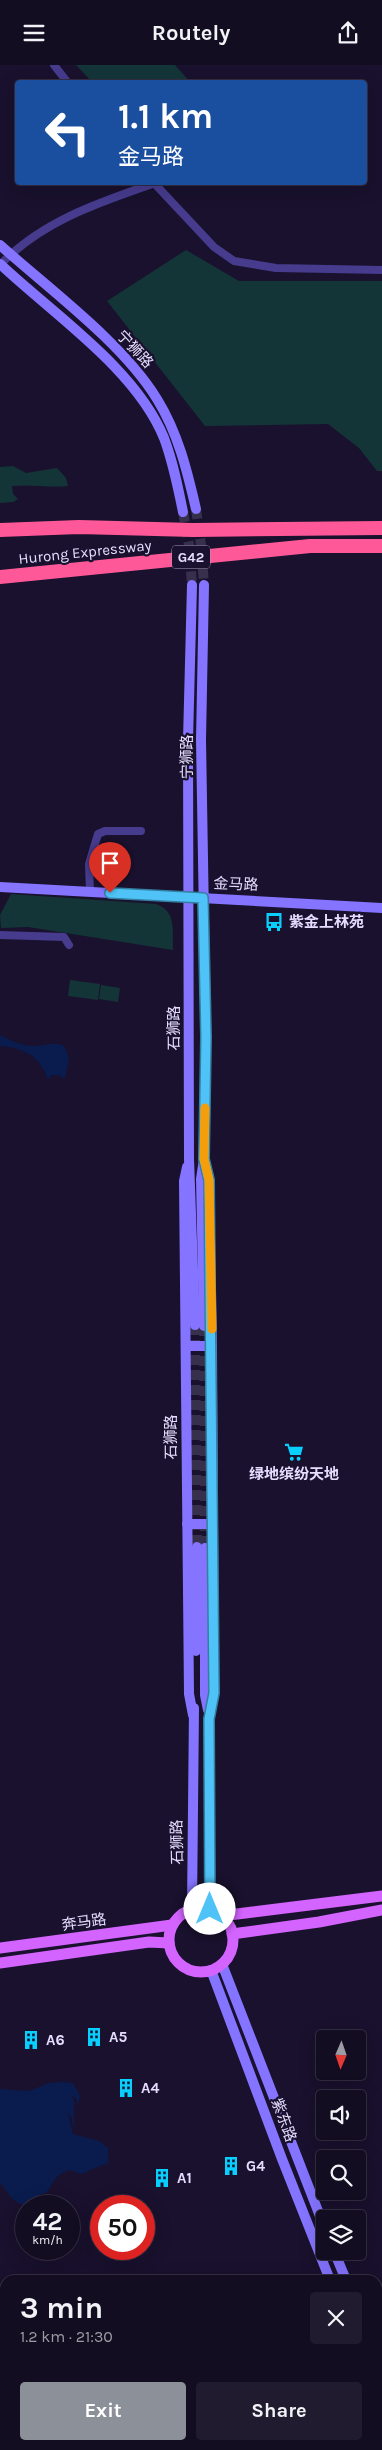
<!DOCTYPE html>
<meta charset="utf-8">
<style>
body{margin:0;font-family:Karla,"Noto Sans SC",sans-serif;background:#201b2f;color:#f1f3f6;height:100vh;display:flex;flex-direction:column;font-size:19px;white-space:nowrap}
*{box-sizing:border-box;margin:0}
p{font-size:16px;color:#9d9ca5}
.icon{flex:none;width:28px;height:28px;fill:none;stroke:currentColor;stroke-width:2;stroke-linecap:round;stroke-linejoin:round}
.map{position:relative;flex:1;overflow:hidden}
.panel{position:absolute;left:0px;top:2210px;width:382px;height:175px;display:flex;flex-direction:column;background:#130d22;border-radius:15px 15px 0 0;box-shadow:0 5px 20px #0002,0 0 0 1px #322d40}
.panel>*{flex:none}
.top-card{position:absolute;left:15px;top:15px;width:352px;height:105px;border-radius:5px;box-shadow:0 5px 20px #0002,0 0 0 1px #322d40;background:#1a4fa0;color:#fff;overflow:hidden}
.needle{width:32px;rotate:182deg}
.buttons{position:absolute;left:316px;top:1965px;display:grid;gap:10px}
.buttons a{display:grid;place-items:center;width:50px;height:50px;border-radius:5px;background:#130d22;box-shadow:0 5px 20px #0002,0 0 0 1px #322d40;font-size:25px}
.speed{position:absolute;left:15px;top:2130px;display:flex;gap:10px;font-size:25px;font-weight:700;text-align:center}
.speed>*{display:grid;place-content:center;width:65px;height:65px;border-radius:50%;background:#130d22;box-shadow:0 5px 20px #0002,0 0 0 1px #322d40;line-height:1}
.speed small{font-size:12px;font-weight:400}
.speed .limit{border:8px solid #d22;background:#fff;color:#111}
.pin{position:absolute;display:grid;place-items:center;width:42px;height:42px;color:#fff;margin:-51px -21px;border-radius:50% 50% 50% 0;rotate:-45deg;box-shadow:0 0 5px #0007}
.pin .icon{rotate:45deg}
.me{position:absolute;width:55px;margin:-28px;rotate:0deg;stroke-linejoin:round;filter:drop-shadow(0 0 4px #0008)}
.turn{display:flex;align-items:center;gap:18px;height:105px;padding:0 20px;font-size:22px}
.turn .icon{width:65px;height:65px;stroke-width:2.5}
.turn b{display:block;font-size:35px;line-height:42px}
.round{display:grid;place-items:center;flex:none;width:52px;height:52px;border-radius:5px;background:#201b2f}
.headline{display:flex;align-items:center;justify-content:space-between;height:85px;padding:0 20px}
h1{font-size:30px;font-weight:700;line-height:38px}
.button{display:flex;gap:10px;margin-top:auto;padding:10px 20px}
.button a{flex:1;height:58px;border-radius:5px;background:#8c9099;color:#fff;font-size:20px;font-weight:700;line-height:58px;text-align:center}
.button a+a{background:#201b2f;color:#f1f3f6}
header{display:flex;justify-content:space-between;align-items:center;height:65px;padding:0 20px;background:#130d22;font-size:22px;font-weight:700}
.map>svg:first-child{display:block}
.green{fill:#143538}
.water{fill:#0a1c4e}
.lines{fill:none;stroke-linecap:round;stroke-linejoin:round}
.secondary-tunnel{stroke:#37304c;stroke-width:10;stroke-dasharray:10 5;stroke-linecap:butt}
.street{stroke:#463b8d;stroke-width:8}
.secondary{stroke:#8574ff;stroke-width:10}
.primary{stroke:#d464ff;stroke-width:11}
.highway{stroke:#ff5898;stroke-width:14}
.route-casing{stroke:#337fa1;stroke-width:12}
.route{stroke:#4fc3f7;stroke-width:9}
.slow{stroke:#f59e0b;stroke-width:9}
.labels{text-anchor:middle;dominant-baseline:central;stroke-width:4.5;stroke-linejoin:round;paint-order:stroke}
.shield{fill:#19112d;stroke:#a7a0c0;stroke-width:1}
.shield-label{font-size:14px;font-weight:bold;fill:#e4ddff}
.street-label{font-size:15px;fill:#e4ddff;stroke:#19112d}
.poi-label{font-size:15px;font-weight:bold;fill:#e4ddff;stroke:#19112d;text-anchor:start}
</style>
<header><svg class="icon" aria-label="menu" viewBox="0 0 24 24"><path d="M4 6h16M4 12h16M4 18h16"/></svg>Routely<svg class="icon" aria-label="share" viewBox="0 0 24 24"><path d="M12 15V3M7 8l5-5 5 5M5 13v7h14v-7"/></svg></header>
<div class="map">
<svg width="382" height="2385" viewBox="0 0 382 2385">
<rect width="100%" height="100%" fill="#19112d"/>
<g class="green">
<polygon points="76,0 175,0 190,17 92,17"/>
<polygon points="186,185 239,216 382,216 382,406 377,406 359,383 328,359 205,361 107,236"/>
<path d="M13 401 26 408 57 403 66 413 68 421C49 423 31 419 12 421L13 429 18 434 13 437 0 438V402Z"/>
<path d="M11 829 156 839C177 846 172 866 173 885L28 862 1 863 0 850Z"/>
<polygon points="70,915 100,919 98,935 68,931"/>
<polygon points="101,920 120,923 118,937 99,934"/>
<polygon points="5,2290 5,2343 0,2345 0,2293"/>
</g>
<g class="water">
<path d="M0 970C11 976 22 981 35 981 46 981 54 976 64 981L69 992 65 1013H62V1011L50 1010V1013H47C40 990 23 983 0 981Z"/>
<path d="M61 2017 73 2018 80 2031 78 2043 77 2034 71 2030 74 2036V2064L71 2051 68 2049 73 2069 99 2076 108 2083V2098L81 2109 69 2105 62 2108 56 2113 46 2128 40 2129V2133L24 2140C10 2136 9 2127 0 2118V2024L29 2026 49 2018Z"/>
</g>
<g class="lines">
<g class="secondary-tunnel">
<polyline points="196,444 201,480 204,520"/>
<polyline points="183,447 189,480 192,520"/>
<polyline points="195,1260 197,1482"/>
<polyline points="204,1261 205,1483"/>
</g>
<g class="street">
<polyline points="54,0 68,18"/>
<polyline points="154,118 214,182 234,196 276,203 382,205"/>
<path d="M0 200C42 156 100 137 155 118"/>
<polyline points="90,827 89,799 98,769 105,766 141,766"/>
<polyline points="0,870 64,872 69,880"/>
</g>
<g class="secondary">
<path d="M0 180C49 224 123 278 157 334 178 368 187 405 196 444"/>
<path d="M0 199C54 250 136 304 164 373 173 397 178 422 183 447"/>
<polyline points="192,520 188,675 189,1094 195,1260"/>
<polyline points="0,822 382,843"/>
<polyline points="204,1094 209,1115 212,1281 214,1628 209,1654 210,1844"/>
<polyline points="187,1102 184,1116 189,1629 193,1650"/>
<polyline points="204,1261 201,1114 204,1094 206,972 201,675 204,520"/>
<polyline points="186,1281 212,1281"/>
<polyline points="187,1459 213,1459"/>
<polyline points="205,1483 205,1630 208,1645"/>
<polyline points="196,1586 197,1482"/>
<polyline points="192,1844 194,1643"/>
<polyline points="222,1899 325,2164"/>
<polyline points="211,1905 282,2094 330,2215"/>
<polyline points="334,2186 346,2215"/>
<polyline points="378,2273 382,2281"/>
<polyline points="378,2302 382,2309"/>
<polyline points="0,2357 5,2355"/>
<polyline points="0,2369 5,2367"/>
</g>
<g class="primary">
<circle cx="201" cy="1875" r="32"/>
<polyline points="221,1851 382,1831"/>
<polyline points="232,1869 319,1857 382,1845"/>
<polyline points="0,1883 172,1860"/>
<polyline points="0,1898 149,1877 169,1878"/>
</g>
<g class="highway">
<polyline points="0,465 79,462 193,465 382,463"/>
<polyline points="0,512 310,481 382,481"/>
</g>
</g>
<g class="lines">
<g class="route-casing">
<polyline id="route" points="110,828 203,833 206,972 204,1094 209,1115 214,1628 209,1654 210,1844"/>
</g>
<use href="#route" class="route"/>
<polyline class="slow" points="205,1043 204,1094 209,1115 212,1264"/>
</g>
<defs>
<g id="bus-bare" transform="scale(1.5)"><path d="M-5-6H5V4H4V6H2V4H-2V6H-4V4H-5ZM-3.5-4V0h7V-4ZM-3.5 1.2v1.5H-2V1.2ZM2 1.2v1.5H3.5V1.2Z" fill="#09cfff" stroke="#19112d" stroke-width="2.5" paint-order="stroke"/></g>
<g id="supermarket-bare" transform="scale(1.5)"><path d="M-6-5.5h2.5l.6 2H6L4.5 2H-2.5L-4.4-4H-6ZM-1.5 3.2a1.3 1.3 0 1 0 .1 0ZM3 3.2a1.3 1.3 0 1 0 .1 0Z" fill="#09cfff" stroke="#19112d" stroke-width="2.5" paint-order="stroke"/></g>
<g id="building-bare" transform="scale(1.5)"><path d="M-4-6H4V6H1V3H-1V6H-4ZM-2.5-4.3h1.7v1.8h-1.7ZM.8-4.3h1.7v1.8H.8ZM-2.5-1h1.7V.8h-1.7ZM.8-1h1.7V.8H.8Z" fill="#09cfff" stroke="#19112d" stroke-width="2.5" paint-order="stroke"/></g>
</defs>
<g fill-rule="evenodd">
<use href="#bus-bare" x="274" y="857"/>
<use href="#supermarket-bare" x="294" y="1387"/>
<use href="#building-bare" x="94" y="1972"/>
<use href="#building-bare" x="31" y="1975"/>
<use href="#building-bare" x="126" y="2023"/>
<use href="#building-bare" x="231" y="2101"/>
<use href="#building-bare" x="162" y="2113"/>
</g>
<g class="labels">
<rect class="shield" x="172" y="480.5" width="38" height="23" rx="4"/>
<g class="shield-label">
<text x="191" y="492">G42</text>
</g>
<g class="street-label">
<text transform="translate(135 284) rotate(47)">宁狮路</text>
<text transform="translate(85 487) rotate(-6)">Hurong Expressway</text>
<text transform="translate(187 692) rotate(-90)">宁狮路</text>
<text transform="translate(236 819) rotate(2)">金马路</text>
<text transform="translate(174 963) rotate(-90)">石狮路</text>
<text transform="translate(171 1372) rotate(-90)">石狮路</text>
<text transform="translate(177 1777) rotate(-91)">石狮路</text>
<text transform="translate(84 1857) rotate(-8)">奔马路</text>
<text transform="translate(284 2055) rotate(70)">紫东路</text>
</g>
<g class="poi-label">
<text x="289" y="857">紫金上林苑</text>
<text x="294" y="1409" text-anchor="middle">绿地缤纷天地</text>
<text x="109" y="1972">A5</text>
<text x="46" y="1975">A6</text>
<text x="141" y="2023">A4</text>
<text x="246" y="2101">G4</text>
<text x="177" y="2113">A1</text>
</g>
</g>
</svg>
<div class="buttons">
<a><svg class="needle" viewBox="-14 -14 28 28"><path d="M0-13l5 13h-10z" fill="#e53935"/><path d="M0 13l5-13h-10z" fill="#9d9ca5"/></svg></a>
<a><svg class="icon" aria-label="sound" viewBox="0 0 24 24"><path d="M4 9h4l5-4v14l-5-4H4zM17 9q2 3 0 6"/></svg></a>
<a><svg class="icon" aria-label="search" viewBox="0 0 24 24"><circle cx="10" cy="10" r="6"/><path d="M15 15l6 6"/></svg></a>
<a><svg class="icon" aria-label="layers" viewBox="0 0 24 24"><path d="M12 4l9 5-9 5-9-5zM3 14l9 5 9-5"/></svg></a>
</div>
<div class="speed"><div>42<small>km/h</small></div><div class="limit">50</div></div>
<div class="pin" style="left:110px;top:828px;background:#d93025"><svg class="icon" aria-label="arrive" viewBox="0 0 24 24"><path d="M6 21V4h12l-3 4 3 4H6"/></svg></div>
<svg class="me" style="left:210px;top:1844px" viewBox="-20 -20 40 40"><circle r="19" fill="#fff"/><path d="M0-13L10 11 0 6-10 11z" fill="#4fc3f7"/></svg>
<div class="top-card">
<div class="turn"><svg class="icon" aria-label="left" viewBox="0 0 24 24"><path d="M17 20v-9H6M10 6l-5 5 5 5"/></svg><div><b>1.1 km</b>金马路</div></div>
</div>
<section class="panel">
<div class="headline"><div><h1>3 min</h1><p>1.2 km · 21:30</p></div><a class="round"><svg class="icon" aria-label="close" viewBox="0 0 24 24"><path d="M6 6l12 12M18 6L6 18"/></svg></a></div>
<div class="button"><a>Exit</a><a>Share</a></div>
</section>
</div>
